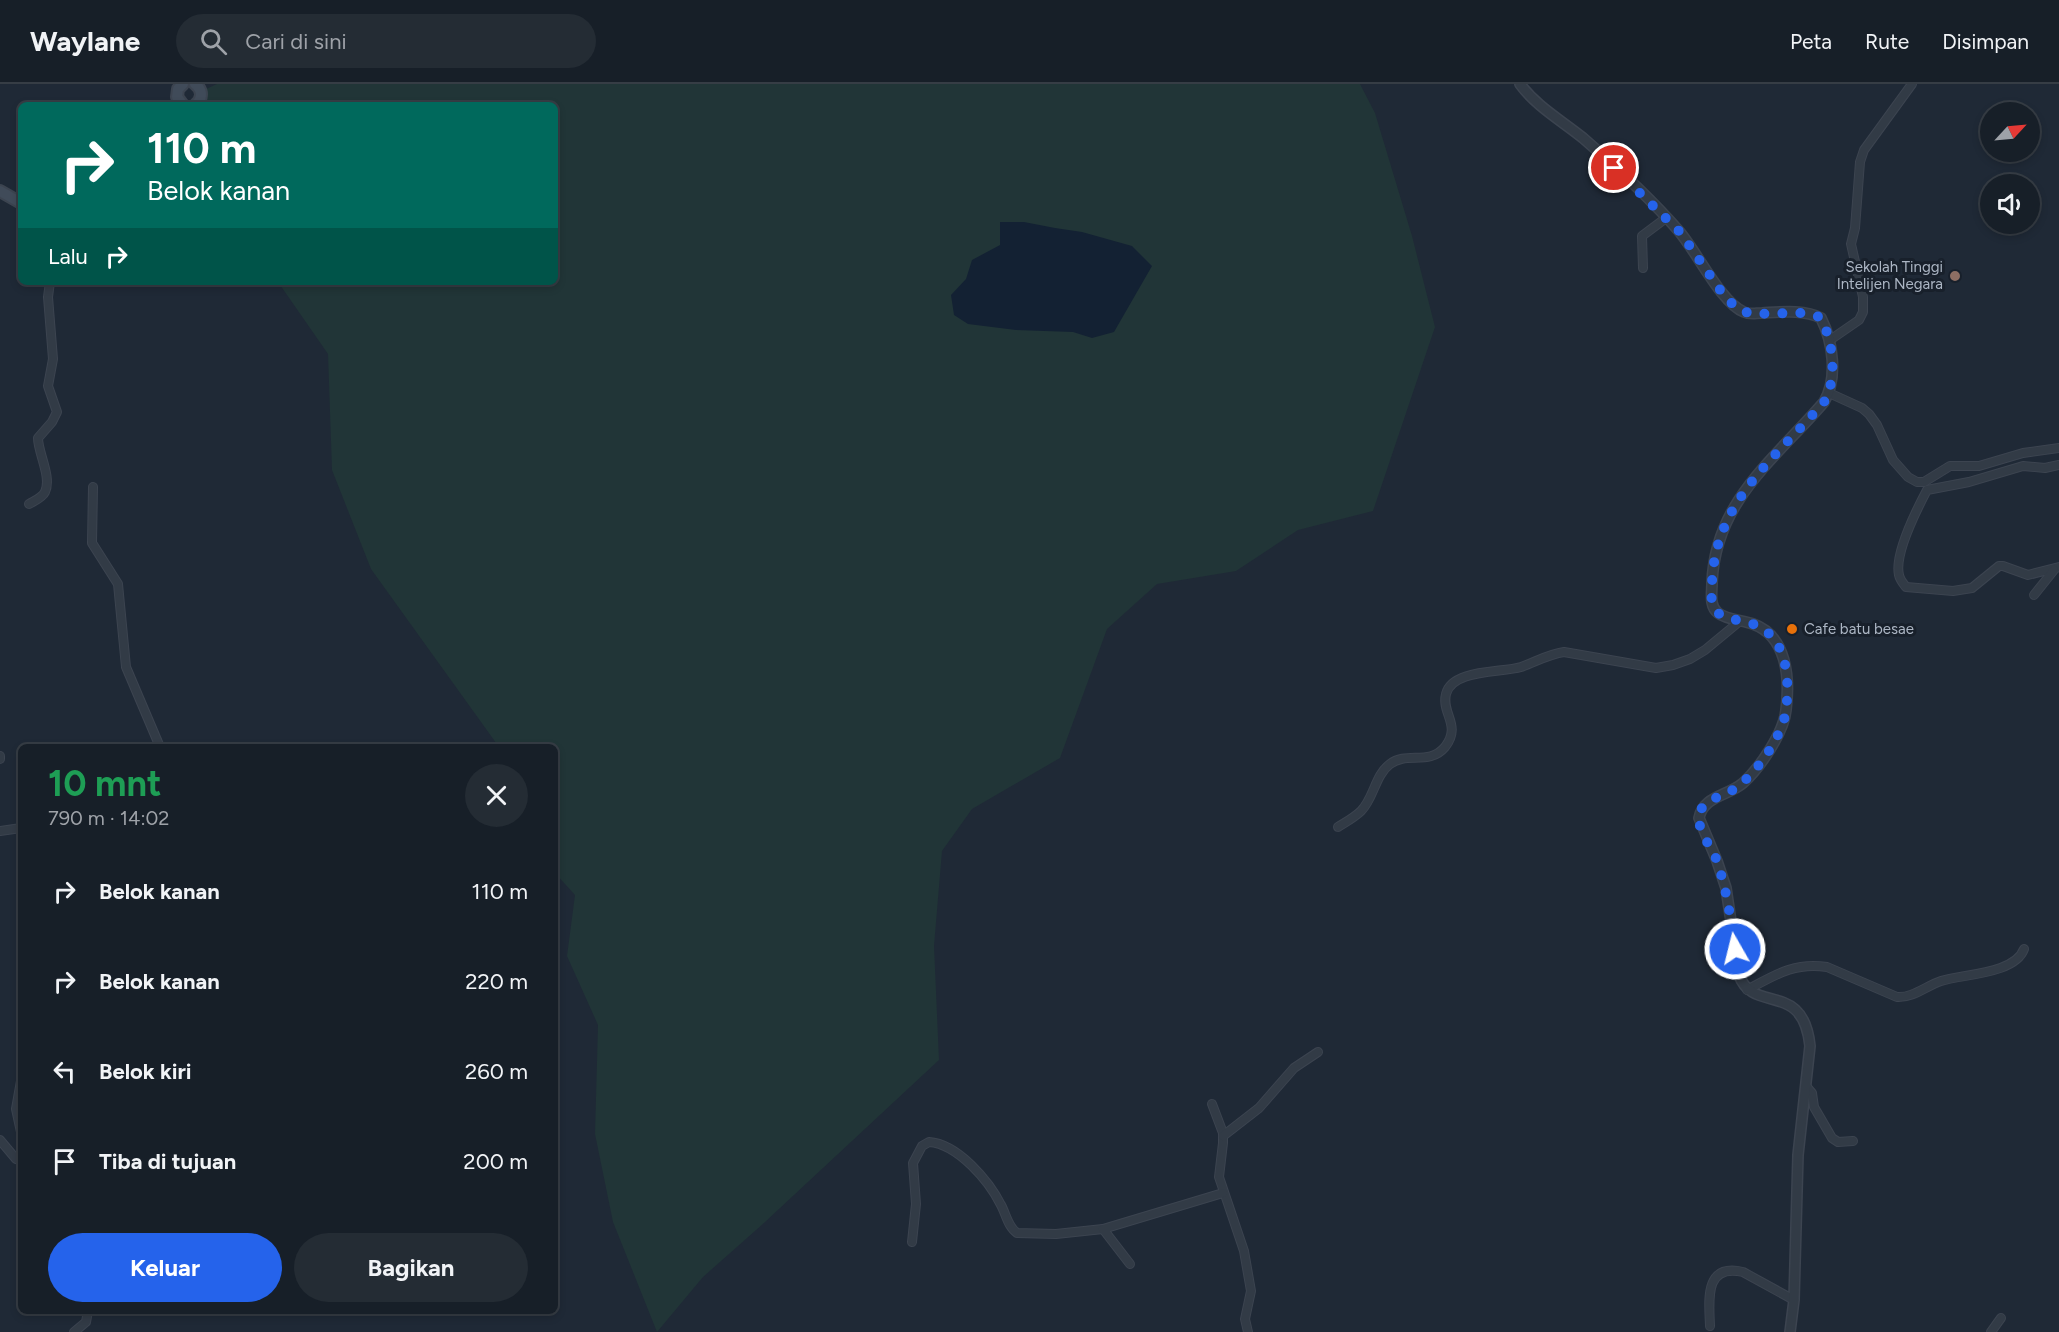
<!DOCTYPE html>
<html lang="id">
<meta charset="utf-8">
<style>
body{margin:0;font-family:Figtree,sans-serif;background:#242c34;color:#f1f3f6;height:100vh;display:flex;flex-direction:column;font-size:22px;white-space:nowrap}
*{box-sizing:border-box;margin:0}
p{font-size:20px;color:#9ea2a8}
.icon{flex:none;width:33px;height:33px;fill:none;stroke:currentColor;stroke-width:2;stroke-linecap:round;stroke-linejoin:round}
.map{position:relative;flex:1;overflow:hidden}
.drawer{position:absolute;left:18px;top:660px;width:540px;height:570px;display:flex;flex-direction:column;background:#171f28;border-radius:9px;box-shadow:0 3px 9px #0003,0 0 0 2px #363d45}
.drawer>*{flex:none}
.hud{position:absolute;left:18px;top:18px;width:540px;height:183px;border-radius:9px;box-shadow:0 3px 9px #0003,0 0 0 2px #363d45;background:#00695c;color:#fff;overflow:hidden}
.needle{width:39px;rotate:64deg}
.fabs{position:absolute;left:1980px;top:18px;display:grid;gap:12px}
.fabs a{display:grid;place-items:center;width:60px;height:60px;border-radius:50%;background:#171f28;box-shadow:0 3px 9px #0003,0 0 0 2px #363d45;font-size:30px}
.pin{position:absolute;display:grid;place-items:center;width:51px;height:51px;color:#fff;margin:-26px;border:3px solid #fff;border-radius:50%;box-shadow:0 2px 6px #0007}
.me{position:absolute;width:66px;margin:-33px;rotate:352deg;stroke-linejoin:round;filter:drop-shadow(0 0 4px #0008)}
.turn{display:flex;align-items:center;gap:21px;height:126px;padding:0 30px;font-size:27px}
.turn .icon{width:78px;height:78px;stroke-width:2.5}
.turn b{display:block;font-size:42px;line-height:51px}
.then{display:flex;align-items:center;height:57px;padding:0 30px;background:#0003;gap:12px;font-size:22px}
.round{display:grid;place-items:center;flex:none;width:63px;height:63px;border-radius:32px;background:#242c34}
.summary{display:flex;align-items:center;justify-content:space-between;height:102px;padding:0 30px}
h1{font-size:36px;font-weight:700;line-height:45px;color:#1e9e55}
.cta{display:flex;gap:12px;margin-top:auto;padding:12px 30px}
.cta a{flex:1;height:69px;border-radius:36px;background:#2563eb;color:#fff;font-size:24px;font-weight:700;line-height:69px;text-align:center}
.cta a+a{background:#242c34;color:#f1f3f6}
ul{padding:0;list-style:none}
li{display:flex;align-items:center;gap:18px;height:90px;padding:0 30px}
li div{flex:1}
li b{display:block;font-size:22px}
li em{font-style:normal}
header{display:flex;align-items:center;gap:36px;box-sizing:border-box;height:84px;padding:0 30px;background:#171f28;border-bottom:2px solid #363d45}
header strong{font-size:28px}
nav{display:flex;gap:33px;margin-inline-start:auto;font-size:21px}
.search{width:420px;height:54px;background:#242c34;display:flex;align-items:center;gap:15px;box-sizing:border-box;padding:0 21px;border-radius:33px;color:#9ea2a8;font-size:22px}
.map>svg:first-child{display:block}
.green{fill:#213537}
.water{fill:#132133}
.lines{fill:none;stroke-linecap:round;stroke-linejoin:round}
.minor-casing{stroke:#3c4450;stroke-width:10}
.tertiary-casing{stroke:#3c4450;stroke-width:12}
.secondary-casing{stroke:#3c4450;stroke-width:14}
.minor{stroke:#323b46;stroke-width:8}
.tertiary{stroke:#323b46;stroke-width:9}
.secondary{stroke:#404b59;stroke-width:10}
.route{stroke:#2563eb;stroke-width:10;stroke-dasharray:0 18}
.education-dot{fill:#8d6e63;stroke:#18202b;stroke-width:2}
.food-dot{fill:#e8710a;stroke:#18202b;stroke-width:2}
.labels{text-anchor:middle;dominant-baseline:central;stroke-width:6;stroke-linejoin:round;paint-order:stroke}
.poi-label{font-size:15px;fill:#acb6c4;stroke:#18202b;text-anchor:end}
</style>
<header>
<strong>Waylane</strong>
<div class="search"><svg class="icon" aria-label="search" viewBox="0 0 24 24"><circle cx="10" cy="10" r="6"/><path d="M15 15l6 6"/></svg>Cari di sini</div>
<nav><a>Peta</a><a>Rute</a><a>Disimpan</a></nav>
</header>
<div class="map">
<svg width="2059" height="1248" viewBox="0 0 2059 1248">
<rect width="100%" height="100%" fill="#1f2936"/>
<polygon class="green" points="217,0 1360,0 1375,29 1412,152 1435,243 1373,427 1298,446 1236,487 1157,500 1107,545 1060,674 972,725 942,767 934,862 939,976 765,1138 703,1193 657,1248 613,1138 595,1050 598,941 567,872 575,811 555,789 555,663 499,663 371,485 332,386 328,270 278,198 555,198 555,21 192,21 206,5"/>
<polygon class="water" points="1000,138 1024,138 1055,144 1082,148 1132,162 1152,182 1114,248 1092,254 1073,248 1016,246 968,240 954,231 951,211 966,195 972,176 1000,161"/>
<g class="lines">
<g class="minor-casing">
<g id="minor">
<polyline points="1643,184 1642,152 1666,134"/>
<polyline points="1830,256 1859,236 1863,228 1863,213 1851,160 1855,144 1860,78 1864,66 1912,0"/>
<polyline points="1829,309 1862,324 1869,330 1877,341 1893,376 1908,393 1917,398 1924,398 1950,382 1979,382 2023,369 2059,364"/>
<path d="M2059 381 2045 384 2023 382 1969 398 1927 406C1917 425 1894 470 1899 491 1900 496 1903 499 1906 503L1953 507 1972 504 1999 482H2003L2028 491 2059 483"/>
<polyline points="93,403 92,459 118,500 126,583 160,663"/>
<path d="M29 420C34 417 42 414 45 408 52 393 38 369 38 354L52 338 57 328 48 302 53 275 48 213 50 198"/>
<polyline points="2034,511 2054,486"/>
<polyline points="0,672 0,675"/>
<path d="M1338 743C1346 738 1355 733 1361 727 1374 714 1375 691 1390 680 1407 667 1429 682 1445 663 1462 641 1441 630 1446 610 1452 585 1501 589 1521 583 1535 578 1549 570 1564 568L1656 584 1673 581 1690 575 1705 566 1740 537"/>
<polyline points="0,747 21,744"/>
<path d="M1747 906C1775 891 1794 878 1827 883L1897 913C1913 914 1926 902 1941 897 1963 890 2015 890 2024 865"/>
<polyline points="21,997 16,1025 21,1048"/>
<polyline points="1806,1002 1812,1009 1814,1023 1832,1054 1838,1058 1853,1057"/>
<polyline points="1212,1020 1223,1049 1223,1059 1219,1093 1244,1167 1251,1207 1245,1235 1248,1248"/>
<polyline points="1223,1052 1259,1024 1294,984 1318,968"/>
<polyline points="0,1056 16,1075 21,1076"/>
<path d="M912 1158 916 1120 913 1079 922 1062 929 1058C958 1060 989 1097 1001 1121 1006 1130 1008 1143 1017 1149L1056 1150 1103 1145"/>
<polyline points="1130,1180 1103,1145 1223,1109"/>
<path d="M1710 1242C1709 1216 1704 1179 1743 1188L1794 1216"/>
<polyline points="74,1248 86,1238 88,1227"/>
<polyline points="1991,1248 2001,1234"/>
</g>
</g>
<g class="tertiary-casing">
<path id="tertiary" d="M1520 0C1536 22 1562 37 1583 54 1614 81 1651 115 1678 146 1696 166 1721 219 1744 228 1750 231 1756 229 1762 229 1780 228 1804 225 1821 234 1833 258 1838 294 1824 318 1775 375 1715 417 1712 499 1712 509 1709 522 1718 529 1727 536 1742 536 1753 540 1787 552 1790 594 1786 626 1784 648 1760 684 1743 699 1728 712 1703 712 1699 734L1717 777 1726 804 1739 891C1753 931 1803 895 1810 962L1798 1071 1794 1216 1790 1248"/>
</g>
<g class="secondary-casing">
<g id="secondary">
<polyline points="183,0 178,5 177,13 183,21"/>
<path d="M195 21C203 15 203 6 195 0"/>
<polyline points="0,107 21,119"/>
</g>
</g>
<use href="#minor" class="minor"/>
<use href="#tertiary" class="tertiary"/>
<use href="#secondary" class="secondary"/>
</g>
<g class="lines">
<path class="route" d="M1614 84 1680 148 1725 213 1738 225 1751 230 1801 229 1815 231 1821 234C1833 258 1838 294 1824 318 1775 375 1715 417 1712 499 1712 509 1709 522 1718 529 1727 536 1742 536 1753 540 1787 552 1790 594 1786 626 1783 652 1754 694 1731 707 1724 712 1714 713 1707 719 1702 722 1699 728 1699 735 1699 750 1714 766 1718 780 1727 808 1731 836 1735 865"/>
</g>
<circle class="education-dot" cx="1955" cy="192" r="6"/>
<circle class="food-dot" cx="1792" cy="545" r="6"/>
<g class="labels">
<g class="poi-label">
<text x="1943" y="183">Sekolah Tinggi<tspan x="1943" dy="17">Intelijen Negara</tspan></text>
<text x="1804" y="545" text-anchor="start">Cafe batu besae</text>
</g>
</g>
</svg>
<div class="fabs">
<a><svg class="needle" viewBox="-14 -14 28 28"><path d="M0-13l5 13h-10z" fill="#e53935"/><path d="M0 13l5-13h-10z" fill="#9ea2a8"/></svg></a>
<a><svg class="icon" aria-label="sound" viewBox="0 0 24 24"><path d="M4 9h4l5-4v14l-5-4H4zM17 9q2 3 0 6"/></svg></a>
</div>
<div class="pin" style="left:1614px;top:84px;background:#d93025"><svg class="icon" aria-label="arrive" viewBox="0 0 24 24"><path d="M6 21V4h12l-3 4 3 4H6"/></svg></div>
<svg class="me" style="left:1735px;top:865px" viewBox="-20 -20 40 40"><circle r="17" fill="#2563eb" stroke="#fff" stroke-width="3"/><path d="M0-11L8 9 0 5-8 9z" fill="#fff"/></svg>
<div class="hud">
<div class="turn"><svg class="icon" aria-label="right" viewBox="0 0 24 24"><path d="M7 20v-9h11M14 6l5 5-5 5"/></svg><div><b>110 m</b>Belok kanan</div></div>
<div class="then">Lalu<svg class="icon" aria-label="right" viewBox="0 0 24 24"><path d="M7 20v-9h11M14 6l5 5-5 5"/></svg></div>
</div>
<section class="drawer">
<div class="summary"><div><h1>10 mnt</h1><p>790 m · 14:02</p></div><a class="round"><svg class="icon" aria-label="close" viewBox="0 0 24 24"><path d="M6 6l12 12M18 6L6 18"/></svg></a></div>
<ul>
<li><svg class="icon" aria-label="right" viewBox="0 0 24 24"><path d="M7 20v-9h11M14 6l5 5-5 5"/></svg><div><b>Belok kanan</b></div><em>110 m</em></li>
<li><svg class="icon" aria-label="right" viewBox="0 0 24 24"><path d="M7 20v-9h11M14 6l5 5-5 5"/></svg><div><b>Belok kanan</b></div><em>220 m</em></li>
<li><svg class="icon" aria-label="left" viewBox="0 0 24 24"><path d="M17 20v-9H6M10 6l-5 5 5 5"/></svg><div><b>Belok kiri</b></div><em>260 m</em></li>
<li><svg class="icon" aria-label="arrive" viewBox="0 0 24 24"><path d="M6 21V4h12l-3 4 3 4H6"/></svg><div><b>Tiba di tujuan</b></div><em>200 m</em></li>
</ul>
<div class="cta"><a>Keluar</a><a>Bagikan</a></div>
</section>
</div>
